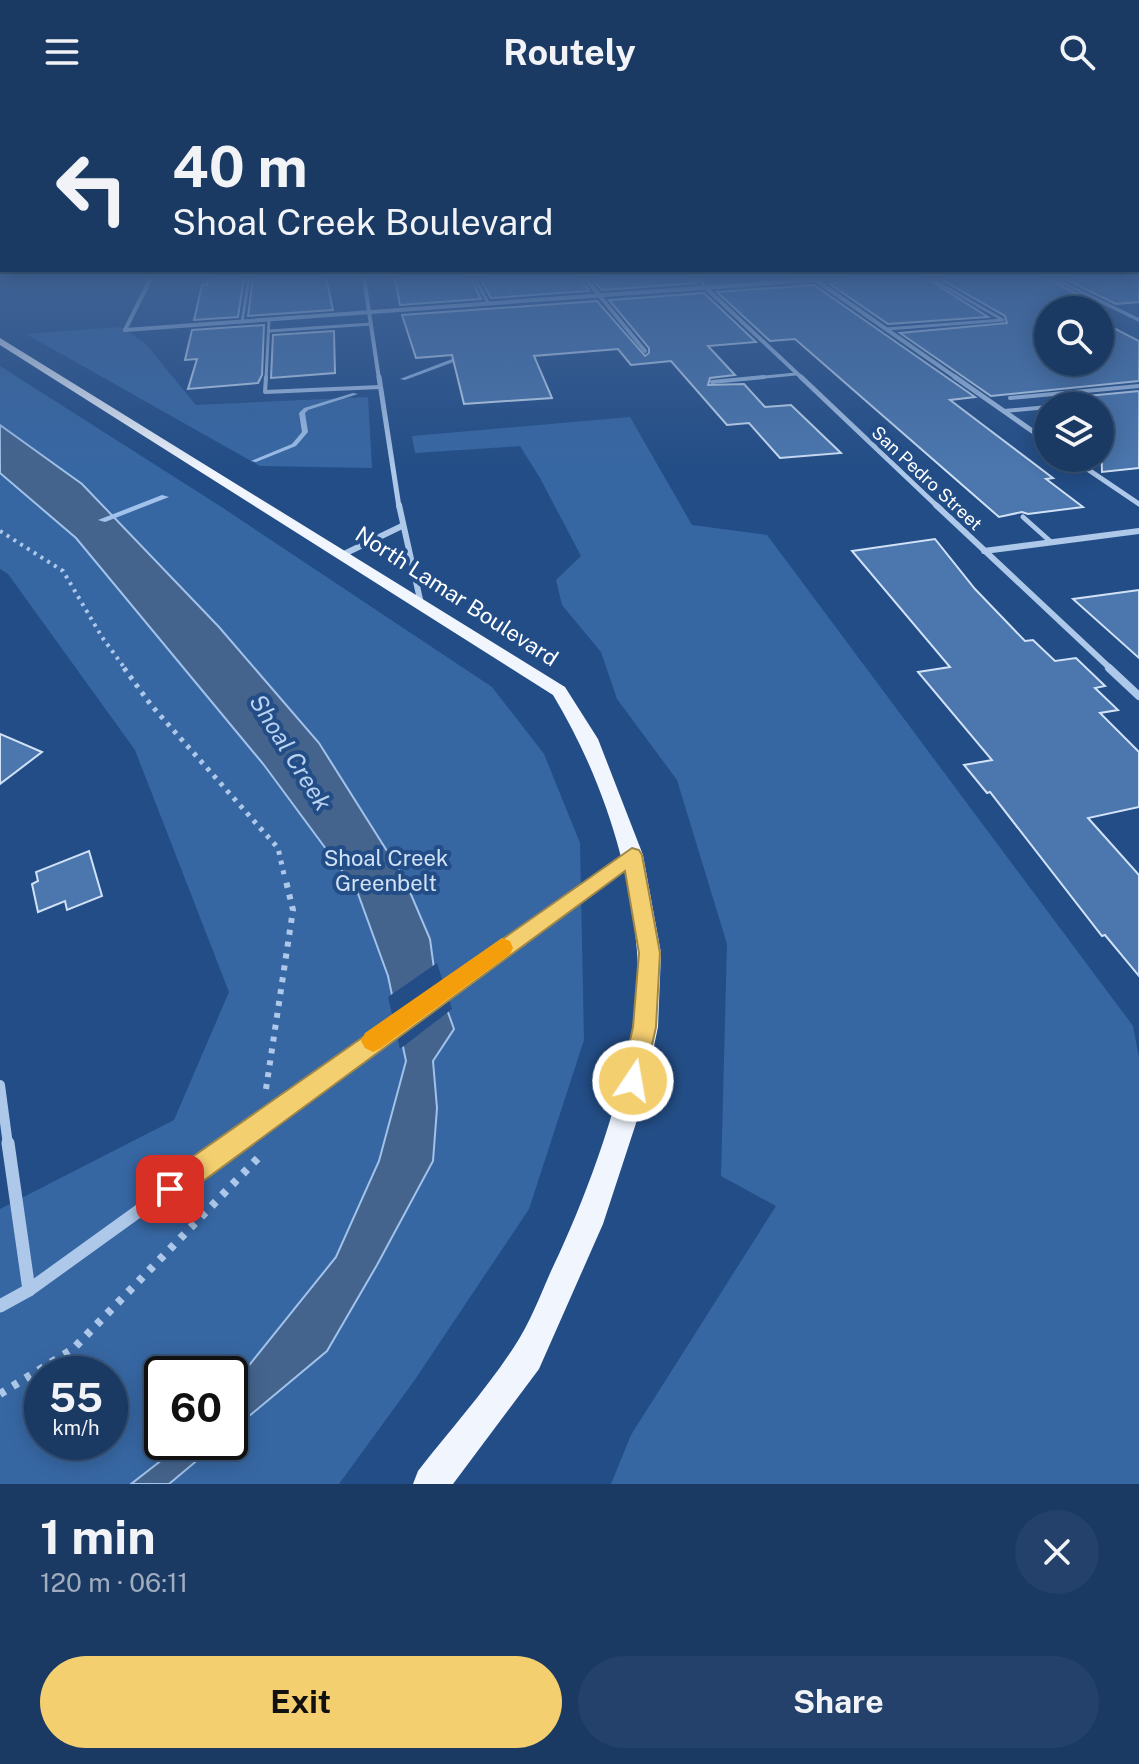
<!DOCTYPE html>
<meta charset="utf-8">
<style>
body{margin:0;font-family:"Public Sans",sans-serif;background:#23416a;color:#f1f3f6;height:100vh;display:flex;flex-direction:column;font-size:30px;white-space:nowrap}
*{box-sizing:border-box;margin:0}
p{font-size:26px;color:#9fadbf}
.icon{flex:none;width:44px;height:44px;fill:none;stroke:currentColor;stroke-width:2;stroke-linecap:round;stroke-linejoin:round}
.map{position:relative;height:1380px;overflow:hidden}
.sheet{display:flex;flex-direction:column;background:#1a3a64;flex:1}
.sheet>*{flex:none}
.hud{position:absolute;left:0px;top:0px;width:1140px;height:168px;box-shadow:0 4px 20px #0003,0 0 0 2px #385478;background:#1a3a64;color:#f1f3f6;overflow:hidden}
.fabs{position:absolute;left:1034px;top:192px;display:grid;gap:16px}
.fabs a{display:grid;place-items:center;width:80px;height:80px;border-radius:50%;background:#1a3a64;box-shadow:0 4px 20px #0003,0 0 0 2px #385478;font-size:40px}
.speed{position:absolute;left:24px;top:1252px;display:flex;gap:16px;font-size:40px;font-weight:700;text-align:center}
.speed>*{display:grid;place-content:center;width:104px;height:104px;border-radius:50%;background:#1a3a64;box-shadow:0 4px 20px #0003,0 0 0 2px #385478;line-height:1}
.speed small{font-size:20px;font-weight:400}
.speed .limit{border:4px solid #111;border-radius:12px;background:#fff;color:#111}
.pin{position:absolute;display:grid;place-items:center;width:68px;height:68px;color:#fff;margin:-34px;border-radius:16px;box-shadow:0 4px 12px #0006}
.me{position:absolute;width:88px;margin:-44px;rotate:12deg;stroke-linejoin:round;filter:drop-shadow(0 0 6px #0008)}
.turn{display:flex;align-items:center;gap:28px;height:168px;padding:0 40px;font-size:36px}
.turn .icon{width:104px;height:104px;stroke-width:2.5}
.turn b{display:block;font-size:56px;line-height:68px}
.round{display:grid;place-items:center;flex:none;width:84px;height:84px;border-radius:42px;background:#23416a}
.head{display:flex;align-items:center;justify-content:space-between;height:136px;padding:0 40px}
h1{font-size:48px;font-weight:700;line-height:60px}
.cta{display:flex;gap:16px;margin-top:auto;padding:16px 40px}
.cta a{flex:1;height:92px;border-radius:48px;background:#f4cf70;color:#111;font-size:32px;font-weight:700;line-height:92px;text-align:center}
.cta a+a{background:#23416a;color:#f1f3f6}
header{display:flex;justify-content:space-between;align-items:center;height:104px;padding:0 40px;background:#1a3a64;font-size:36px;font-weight:700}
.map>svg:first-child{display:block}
.green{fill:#3767a3;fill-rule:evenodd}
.water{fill:#45648d;stroke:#a1c2ea;stroke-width:2}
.pier{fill:#234d86}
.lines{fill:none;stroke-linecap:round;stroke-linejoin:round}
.stream{fill:#a1c2ea;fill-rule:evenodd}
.building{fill:#4b77ae;stroke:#d1e2f7;stroke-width:2}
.path-far3{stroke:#adc8e9;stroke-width:4;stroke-dasharray:3 5;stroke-linecap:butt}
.path-far2{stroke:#adc8e9;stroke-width:5;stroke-dasharray:4 6;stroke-linecap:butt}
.path-far1{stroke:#adc8e9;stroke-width:6;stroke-dasharray:5 7;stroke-linecap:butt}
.path{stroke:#adc8e9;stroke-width:8;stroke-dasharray:6 9;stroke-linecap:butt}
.service-far2{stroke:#adc8e9;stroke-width:3}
.service-far1{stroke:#adc8e9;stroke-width:4}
.service{stroke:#adc8e9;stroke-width:5}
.minor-far5{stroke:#adc8e9;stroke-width:4}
.minor-far4{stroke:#adc8e9;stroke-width:5}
.minor-far3{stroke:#adc8e9;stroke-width:6}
.minor-far2{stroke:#adc8e9;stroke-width:8}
.minor-far1{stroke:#adc8e9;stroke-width:10}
.minor{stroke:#adc8e9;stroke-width:13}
.tertiary{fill:#adc8e9;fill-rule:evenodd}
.primary{fill:#f0f5fe;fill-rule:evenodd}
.route{fill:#f4cf70;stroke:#9f8749;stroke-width:2}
.slow{fill:#f59e0b}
.labels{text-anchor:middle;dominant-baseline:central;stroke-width:8;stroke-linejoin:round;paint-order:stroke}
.far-street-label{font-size:18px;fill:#fff;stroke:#234d86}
.street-label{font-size:22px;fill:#fff;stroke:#234d86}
.park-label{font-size:22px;fill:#d1e2f7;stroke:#234d86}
.water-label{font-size:24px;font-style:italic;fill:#b9d2f0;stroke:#234d86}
</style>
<header><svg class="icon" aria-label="menu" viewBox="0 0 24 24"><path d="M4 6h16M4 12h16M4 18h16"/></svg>Routely<svg class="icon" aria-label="search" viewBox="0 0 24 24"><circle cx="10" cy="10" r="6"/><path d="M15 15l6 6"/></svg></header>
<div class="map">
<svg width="1139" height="1380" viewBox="0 0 1139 1380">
<rect width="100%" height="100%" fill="#234d86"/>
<g class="green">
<polygon points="120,223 144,238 196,301 368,293 372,364 260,362 26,230"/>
<path d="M0 262 220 402 492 583 544 650 580 739 584 936 529 1105 414 1277 339 1380H0V1105L174 1016 229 888 135 646 8 470 0 465ZM42 1270H110V1338H42ZM162 1270H230V1338H162Z"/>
<polygon points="630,313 692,421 767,431 1133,922 1139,954 1139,1380 611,1380 631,1331 776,1102 721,1072 727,840 677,676 617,595 601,548 562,501 556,476 581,452 540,374 520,342 415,349 412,332"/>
</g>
<g class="water">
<polygon points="0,321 82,380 219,523 319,639 404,774 430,835 435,872 454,925 433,957 437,1004 433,1057 377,1161 327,1247 230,1328 230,1285 336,1153 379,1057 406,957 388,872 357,787 264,661 76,434 0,369"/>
<polygon points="185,1338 219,1338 169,1380 131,1380"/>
</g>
<polygon class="pier" points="437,859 452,905 400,945 388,893"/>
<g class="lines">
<g class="stream">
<polygon points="465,250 467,253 405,276 400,275"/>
<polygon points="353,289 358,290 308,306 305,309 308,328 296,342 256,358 251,357 292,340 302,328 299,309 304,304"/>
<polygon points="162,391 169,393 105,418 98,416"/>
</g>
</g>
<g class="building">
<polygon points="209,174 244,174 238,213 194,216 202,181 207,181"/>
<polygon points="253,174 326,174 333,206 248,212"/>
<polygon points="395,174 471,174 481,195 400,201"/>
<polygon points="480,174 580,174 589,187 491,194"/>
<polygon points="591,174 695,174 697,179 602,186"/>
<polygon points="844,174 926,174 988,213 888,220 830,180 841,178"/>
<polygon points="939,174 1046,174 1098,201 1073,204 1077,206 1048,206 1048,258 1100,258 1100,217 1139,237 1139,277 991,292 900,229 1007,219 1005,212"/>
<polygon points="1063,174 1139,174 1139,198 1116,200"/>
<polygon points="814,181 975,293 950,296 1053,374 1046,375 1083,403 1028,410 1022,408 999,413 795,235 770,237 717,188"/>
<polygon points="704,189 756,238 708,242 735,271 710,274 708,281 744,280 765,303 791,301 841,349 780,354 749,319 727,321 671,257 631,261 618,245 534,252 552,294 464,300 452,251 416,254 402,211 597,197 645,252 649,249 649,244 609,196"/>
<polygon points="264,221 262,271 258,279 188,285 197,255 185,256 192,226"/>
<polygon points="334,227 335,269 271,274 273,231"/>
<polygon points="1139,287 1139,364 1102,368 1100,300 1097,295 1087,292"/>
<polygon points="935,435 975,485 1025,537 1033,536 1055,557 1076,554 1105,582 1095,584 1118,606 1100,609 1139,648 1139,703 1088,714 1139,771 1139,872 1105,831 1102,832 990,688 987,689 964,661 992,656 918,568 950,563 852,447"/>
<polygon points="1139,486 1139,554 1073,495"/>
<polygon points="0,630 42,648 0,680"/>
<polygon points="89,747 102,792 67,806 65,797 38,808 32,780 38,777 36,768"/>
</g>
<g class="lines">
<polyline class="path-far3" points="0,427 63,467 102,533 126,566"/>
<polyline class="path-far2" points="124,564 151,601 278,744 285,775"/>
<polyline class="path-far1" points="266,985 293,806 285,773"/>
<polyline class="path" points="0,1290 73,1245 261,1051"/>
<g class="service-far2">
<polyline points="475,174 488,199"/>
<polyline points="699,174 705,183"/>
<polyline points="242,218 249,174"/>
<polyline points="887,225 1003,216 930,174"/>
<polyline points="269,227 371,220"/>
<polyline points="266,275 269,216"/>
<polyline points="743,275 796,270"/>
</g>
<g class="service-far1">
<polyline points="266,273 265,288 380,283"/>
<polyline points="712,278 764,273"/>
<polyline points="1010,294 1139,282"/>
<polyline points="1062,302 1094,299"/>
<polyline points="1004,307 1048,303"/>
</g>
<polyline class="service" points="1023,413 1051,438"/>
<g class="minor-far5">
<polyline points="364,174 379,275"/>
<polyline points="585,174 645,247"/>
<polyline points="817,177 958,275"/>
<polyline points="705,183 803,275"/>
<polyline points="125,226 839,174"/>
<polyline points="125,226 151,174"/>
</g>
<g class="minor-far4">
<polyline points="379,273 399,403"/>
<polyline points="801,273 938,403"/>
<polyline points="955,273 1048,338"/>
<polyline points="1071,354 1139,400"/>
</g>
<g class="minor-far3">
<polyline points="399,401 421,500"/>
<polyline points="936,401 1112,566"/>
<polyline points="984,447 1139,427"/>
<polyline points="344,450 402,422"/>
</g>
<g class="minor-far2">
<polyline points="1109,564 1139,592"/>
<polyline points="600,775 631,752"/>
</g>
<g class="minor-far1">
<polyline points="0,981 8,1041"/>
<polyline points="230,1041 602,773"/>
</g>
<g class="minor">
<polyline points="8,1039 29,1186"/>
<polyline points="0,1202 29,1186 233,1039"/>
</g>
<polygon class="tertiary" points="1049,174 1056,174 1139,214 1139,218"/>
<path class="primary" d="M0 234 565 583 598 635 643 751 661 849 658 923 641 1004 603 1120 539 1265 453 1380H413L418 1367C450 1326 486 1286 514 1243 533 1215 544 1180 559 1150 596 1070 644 935 637 847 630 758 599 667 553 591L0 241Z"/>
</g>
<linearGradient id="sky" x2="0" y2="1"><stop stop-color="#132a4a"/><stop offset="0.47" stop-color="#3f6295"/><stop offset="1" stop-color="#3f6295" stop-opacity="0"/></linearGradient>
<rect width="1139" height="367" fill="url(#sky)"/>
<polygon class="route" points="632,744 639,746 642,751 660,849 656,923 642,985 633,988 625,985 621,977 633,923 639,849 625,767 180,1094 170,1098 161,1094 157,1085 161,1075"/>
<polygon class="slow" points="502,834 510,837 513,844 510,850 381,944 373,948 365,944 361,937 365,929"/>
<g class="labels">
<g class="far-street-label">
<text transform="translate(927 374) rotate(43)">San Pedro Street</text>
</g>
<g class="street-label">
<text transform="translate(457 492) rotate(33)">North Lamar Boulevard</text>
</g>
<g class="park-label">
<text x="386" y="754">Shoal Creek<tspan x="386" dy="25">Greenbelt</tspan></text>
</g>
<g class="water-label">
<text transform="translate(291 648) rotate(58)">Shoal Creek</text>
</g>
</g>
</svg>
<div class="fabs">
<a><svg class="icon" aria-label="search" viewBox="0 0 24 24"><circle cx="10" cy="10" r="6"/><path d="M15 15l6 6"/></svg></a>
<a><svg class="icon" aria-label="layers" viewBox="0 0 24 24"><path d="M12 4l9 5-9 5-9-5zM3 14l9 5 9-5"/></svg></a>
</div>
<div class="speed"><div>55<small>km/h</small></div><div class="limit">60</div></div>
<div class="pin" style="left:170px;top:1085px;background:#d93025"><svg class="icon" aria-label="arrive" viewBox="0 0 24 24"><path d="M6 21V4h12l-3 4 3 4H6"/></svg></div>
<svg class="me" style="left:633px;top:977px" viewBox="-20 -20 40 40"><circle r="17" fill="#f4cf70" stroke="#fff" stroke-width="3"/><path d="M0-11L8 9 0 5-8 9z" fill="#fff"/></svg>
<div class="hud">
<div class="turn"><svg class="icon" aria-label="left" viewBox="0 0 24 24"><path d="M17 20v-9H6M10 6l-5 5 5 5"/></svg><div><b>40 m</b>Shoal Creek Boulevard</div></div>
</div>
</div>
<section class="sheet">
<div class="head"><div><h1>1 min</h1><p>120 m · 06:11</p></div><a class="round"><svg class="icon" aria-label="close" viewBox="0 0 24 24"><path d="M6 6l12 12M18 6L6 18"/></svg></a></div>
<div class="cta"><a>Exit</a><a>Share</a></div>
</section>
